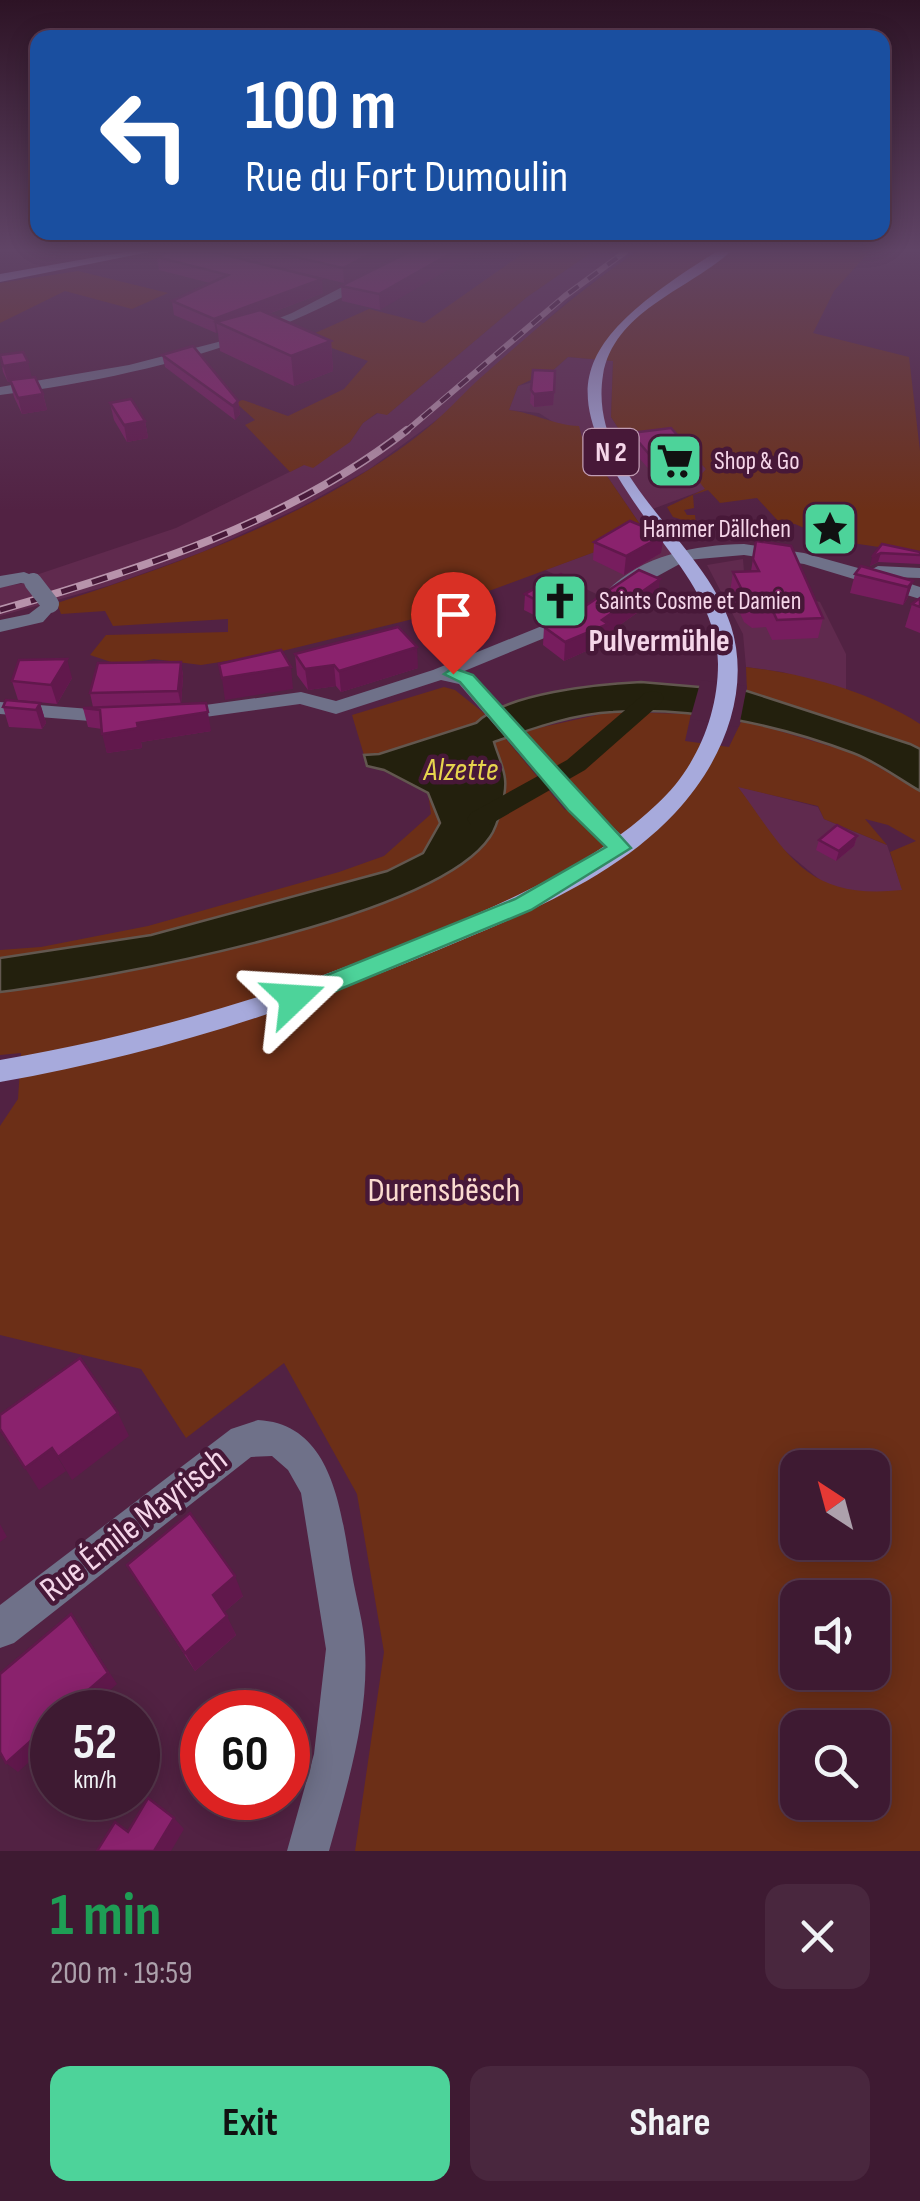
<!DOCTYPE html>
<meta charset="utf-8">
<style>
body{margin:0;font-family:"Sofia Sans Condensed",sans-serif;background:#49273e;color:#f1f3f6;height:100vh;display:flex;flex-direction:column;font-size:38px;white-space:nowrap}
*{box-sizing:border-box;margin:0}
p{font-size:32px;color:#ada1ac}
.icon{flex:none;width:55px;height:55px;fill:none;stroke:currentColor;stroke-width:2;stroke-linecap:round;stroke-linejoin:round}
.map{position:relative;height:1851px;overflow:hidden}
.side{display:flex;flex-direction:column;background:#3e1a32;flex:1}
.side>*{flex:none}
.banner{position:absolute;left:30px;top:30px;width:860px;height:210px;border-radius:20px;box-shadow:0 5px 25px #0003,0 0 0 2px #57384d;background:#1a4fa0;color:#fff;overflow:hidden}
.needle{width:65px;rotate:324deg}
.buttons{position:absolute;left:780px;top:1450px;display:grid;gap:20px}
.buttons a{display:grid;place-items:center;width:110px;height:110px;border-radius:20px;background:#3e1a32;box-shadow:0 5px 25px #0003,0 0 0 2px #57384d;font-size:50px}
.speed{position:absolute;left:30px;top:1690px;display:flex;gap:20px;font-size:50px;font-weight:700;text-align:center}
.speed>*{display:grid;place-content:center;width:130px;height:130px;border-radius:50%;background:#3e1a32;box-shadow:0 5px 25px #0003,0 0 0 2px #57384d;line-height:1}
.speed small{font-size:25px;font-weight:400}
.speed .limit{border:15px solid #d22;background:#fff;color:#111}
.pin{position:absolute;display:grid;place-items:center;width:85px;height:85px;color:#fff;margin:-102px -42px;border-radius:50% 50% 50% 0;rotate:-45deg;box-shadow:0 0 10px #0007}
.pin .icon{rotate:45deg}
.me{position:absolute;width:110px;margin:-55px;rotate:70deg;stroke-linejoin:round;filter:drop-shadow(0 0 8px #0008)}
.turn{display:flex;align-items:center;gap:35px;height:210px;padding:0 50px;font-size:45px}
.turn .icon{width:130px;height:130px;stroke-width:2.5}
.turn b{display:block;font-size:70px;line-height:85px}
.round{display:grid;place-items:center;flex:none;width:105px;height:105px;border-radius:20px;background:#49273e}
.headline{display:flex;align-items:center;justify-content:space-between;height:170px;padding:0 50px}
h1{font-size:60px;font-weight:700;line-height:75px;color:#1e9e55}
.primary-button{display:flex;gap:20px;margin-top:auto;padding:20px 50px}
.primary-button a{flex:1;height:115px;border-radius:20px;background:#4dd39a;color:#111;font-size:40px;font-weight:700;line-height:115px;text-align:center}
.primary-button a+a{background:#49273e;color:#f1f3f6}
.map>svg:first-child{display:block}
.built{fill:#602a4e}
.green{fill:#6c2f17;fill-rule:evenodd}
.water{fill:#23200d;stroke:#62574f;stroke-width:2.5}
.pier{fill:#522243}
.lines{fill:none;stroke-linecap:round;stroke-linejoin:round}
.canal{fill:#23200d;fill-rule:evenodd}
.minor{fill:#6f7189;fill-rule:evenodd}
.major{fill:#a7aadc;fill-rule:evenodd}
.rail-far1-casing{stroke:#b893ab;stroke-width:6}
.rail-casing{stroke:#b893ab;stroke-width:8}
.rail-far1{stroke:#471838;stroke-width:4;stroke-dasharray:12;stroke-linecap:butt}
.rail{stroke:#471838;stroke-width:5;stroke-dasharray:16;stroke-linecap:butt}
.minor-bridge{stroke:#6f7189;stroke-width:18}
.wall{fill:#771d5e}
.shaded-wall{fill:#61184c}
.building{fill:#8a226d;stroke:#61184c;stroke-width:2.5}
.route{fill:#4dd39a;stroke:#328964;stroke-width:2.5}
.labels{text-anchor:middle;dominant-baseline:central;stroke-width:9;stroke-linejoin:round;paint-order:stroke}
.far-poi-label{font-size:25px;fill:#f5d6e9;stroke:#471838;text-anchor:start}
.shield{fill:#471838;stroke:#c19db4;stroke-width:2.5}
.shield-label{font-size:28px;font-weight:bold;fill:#f5d6e9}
.far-district-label{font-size:32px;font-weight:bold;fill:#f5d6e9;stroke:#471838}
.water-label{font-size:32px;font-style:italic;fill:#e6d44d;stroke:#471838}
.near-park-label{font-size:35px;fill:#fadbcf;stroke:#471838}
.near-street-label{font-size:35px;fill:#f5d6e9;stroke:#471838}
</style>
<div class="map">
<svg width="920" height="1851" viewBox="0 0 920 1851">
<rect width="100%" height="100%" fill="#522243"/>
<g class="built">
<polygon points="592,252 636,252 573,296 442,416 368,470 299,508 203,552 111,585 0,616 0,587 39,581 36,575 176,528 350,442 363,423 378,413 388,414 527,297"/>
<polygon points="568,357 613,361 611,417 622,434 663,428 671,431 706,469 706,489 650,510 683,556 605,598 545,570 646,533 583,441 539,413 509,410 518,386 542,380"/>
<polygon points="743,559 744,572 770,589 820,602 846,654 846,691 782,672 746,667 743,634 707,565"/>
<polygon points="737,786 818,807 824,819 887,845 903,891 866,894 826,885 778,845"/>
</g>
<g class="green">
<polygon points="525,252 592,252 527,297 387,415 377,413 363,423 350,442 313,468 304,465 290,472 245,425 255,420 235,402 243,400 288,416 344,389 368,361 304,338 369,309 424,323"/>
<path d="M636 252H869L834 291 813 333 909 357 920 451V553L831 540 795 524 779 522 757 498 720 503 708 490 693 495 694 508 684 510 687 515H695L696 524 673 517 667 507 705 489 697 479 706 469C668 428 678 426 622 434L611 417 613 361 568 357 542 380 533 379 518 386 509 410C535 413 553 425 579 426L583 441 646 533 413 619 266 655 201 665 154 659 120 665 90 655 106 635 228 632V619L113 626 105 611 61 614 57 603C179 564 307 518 411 441 437 422 454 403 477 381 529 335 578 291 636 252Z"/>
<polygon points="78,271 168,293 132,309 65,291 0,323 0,283"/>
<path d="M746 667C806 674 870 692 920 724V749L747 691Z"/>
<polygon points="444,687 455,690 485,714 476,723 379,754 364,755 352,715"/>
<path d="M610 712 691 714 685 741 729 747 741 722 756 724 856 754 920 791V1851H355L384 1652 357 1494 284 1363 186 1438 141 1369 0 1335V1126L18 1099 21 1053 0 1055V992C103 979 434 920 490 837 510 808 503 772 494 742L505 738 565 810 588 800 525 731ZM738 787 818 806 824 819 887 845 865 819 888 825 916 841 890 852 902 890C806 900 789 856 738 787ZM798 1468H872V1542H798ZM798 1598H872V1672H798ZM798 1728H872V1802H798Z"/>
<polygon points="428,793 441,823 423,853 386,871 151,935 0,958 0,950 41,947 148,926 339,872 384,856 431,814"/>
</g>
<path class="water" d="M641 682 747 691 910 744 920 749V791C899 779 877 762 853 753 779 725 692 706 613 712 572 714 532 729 494 742 497 753 504 767 505 779 507 792 498 826 490 837 434 920 103 979 0 992V958L151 935 387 871 423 853 440 823 428 793 384 770 367 766 364 755 379 754 476 723C506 693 598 684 641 682Z"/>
<polygon class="pier" points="701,680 747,686 739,727 690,719"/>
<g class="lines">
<polygon class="canal" points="653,691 661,693 664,698 661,703 585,770 489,825 471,825 467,819 471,813 567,760 645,693"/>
<g class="minor">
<path d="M410 252H425C406 267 380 278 358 289 245 350 127 378 0 395V387L129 365 218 342 292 313Z"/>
<path d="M744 544 804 553 869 571 878 566 920 568V578L889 577 920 587V599L804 564 744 555 687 560 623 595H609L607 591C642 555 695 545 744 544Z"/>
<polygon points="24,572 39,578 39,586 21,583 0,588 0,576"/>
<polygon points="50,598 59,604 43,622 0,632 0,620 29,614"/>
<polygon points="574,613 584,619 581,623 462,672 473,675 585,801 629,842 633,848 621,856 613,854 569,811 459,684 441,680 336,714 300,704 176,721 166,715 176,709 301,692 336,701 433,670"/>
<polygon points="0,702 116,711 126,717 116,723 0,714"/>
<path d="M258 1420C335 1424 341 1515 352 1574 356 1598 364 1624 365 1649 369 1717 347 1786 329 1851H287L314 1754 326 1649 301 1493 288 1470 272 1456 251 1457 14 1643 0 1648V1605L231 1429Z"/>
</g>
<g class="major">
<polygon points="125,252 149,252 0,282 0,274"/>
<path d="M716 252H730C688 290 614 311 603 375 587 475 703 539 731 626 752 693 721 764 675 813 619 873 536 909 462 940 312 1004 161 1054 0 1082V1060C151 1034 293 991 434 932 513 899 593 864 656 805 695 770 718 717 718 664 718 621 692 581 667 548 556 399 552 354 716 252Z"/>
</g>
<g class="rail-far1-casing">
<polyline id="rail-far1" points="404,433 565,296 625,252"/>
</g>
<g class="rail-casing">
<path id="rail" d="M0 610C142 569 289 522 407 430"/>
</g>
<use href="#rail-far1" class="rail-far1"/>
<use href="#rail" class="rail"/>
<polyline class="minor-bridge" points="33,582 50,604"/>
</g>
<g class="wall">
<polygon points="213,252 402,252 344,283"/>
<polygon points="409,252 380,310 342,301 341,286"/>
<polygon points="157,257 323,293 268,314 331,341 333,371 294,386 220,351 218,333 216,333 174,315 172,301 210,283 159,270"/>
<polygon points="0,355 31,377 43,394 47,410 22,414 14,397 10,382 8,382 3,372"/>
<polygon points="162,355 238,401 240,414 235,420 165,367"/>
<polygon points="555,371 553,405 534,407 530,403 531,390"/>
<polygon points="110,403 145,421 148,438 127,442 114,420"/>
<polygon points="631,433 693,467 652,473 629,446"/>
<polygon points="756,541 823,618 818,638 772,640 766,627 752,628 744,622 730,592 733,572 751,571"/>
<polygon points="594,542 661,553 624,575 593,560"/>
<polygon points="882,544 920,552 920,564 878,562 870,566"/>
<polygon points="855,574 913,581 907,599 903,605 850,593"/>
<polygon points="581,585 580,600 544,620 524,610 525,594"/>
<polygon points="658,598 607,634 606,642 564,661 543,645 544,627"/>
<polygon points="920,598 920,633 905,627 912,604"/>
<polygon points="295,654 418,668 341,692 336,686 308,690 297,675"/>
<polygon points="181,662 183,676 181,704 211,731 141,742 142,748 107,753 102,729 88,727 83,708 93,707 90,693"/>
<polygon points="72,678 57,704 18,700 12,681"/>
<polygon points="40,703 46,723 42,729 9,727 3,707"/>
<polygon points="857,836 854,846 836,861 816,850 819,840"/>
<polygon points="127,1565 243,1596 224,1612 236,1635 195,1671"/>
</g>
<g class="shaded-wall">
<polygon points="374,252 402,252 344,283 343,268"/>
<polygon points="453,252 478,252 380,310 379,294"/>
<polygon points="322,279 323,293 230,328 216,322 218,333 216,333 214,319"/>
<polygon points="331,341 333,371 294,386 291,356"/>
<polygon points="28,362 32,378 8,382 3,366"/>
<polygon points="554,392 553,405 534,407 534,394"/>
<polygon points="43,394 47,410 22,414 18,398"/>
<polygon points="238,401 240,414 235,420 233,406"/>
<polygon points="145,421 148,438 127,442 124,425"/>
<polygon points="695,455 693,467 652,473 654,460"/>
<polygon points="664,535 661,553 624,575 626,556"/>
<polygon points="881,553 878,562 870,566 872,557"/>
<polygon points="660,579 658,598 607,634 606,642 564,661 565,642 602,620"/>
<polygon points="913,581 907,599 903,605 908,587"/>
<polygon points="581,585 580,600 544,620 545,605"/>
<polygon points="417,647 418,668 341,692 339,671"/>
<polygon points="67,659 72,678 57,704 51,685"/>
<polygon points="181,662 183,676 181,705 178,691"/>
<polygon points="334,665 336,686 308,690 305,669"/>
<polygon points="291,667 293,689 225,700 222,678"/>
<polygon points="40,703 46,723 42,729 36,710"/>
<polygon points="208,712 211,731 141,742 142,748 107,753 102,734 137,723"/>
<polygon points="857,836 854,846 836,861 839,851"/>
<polygon points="118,1413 129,1436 72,1480 58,1457"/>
<polygon points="52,1448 66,1471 39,1490 25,1468"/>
<polygon points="0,1524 7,1537 0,1542"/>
<polygon points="235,1576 243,1596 222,1614 213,1595"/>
<polygon points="71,1614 117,1684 85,1712 63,1712"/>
<polygon points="227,1616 236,1635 195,1671 185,1653"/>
<polygon points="52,1722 52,1741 18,1772 6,1763"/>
<polygon points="174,1818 184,1829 171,1851 154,1851"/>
</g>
<g class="building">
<polygon points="169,252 213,252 322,279 214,319 172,301 228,275 157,257"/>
<polygon points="274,252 374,252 343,268"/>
<polygon points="409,252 453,252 379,294 341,286"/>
<polygon points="260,310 331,341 291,356 216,322"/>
<polygon points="193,346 238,401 233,406 162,355"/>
<polygon points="23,352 28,362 3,366 0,355"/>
<polygon points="533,370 555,371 554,392 534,394 531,390"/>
<polygon points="35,377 43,394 18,398 10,380"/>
<polygon points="131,399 145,421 124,425 110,403"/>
<polygon points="671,428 695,455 654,460 631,433"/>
<polygon points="630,521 664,535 626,556 594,542"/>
<polygon points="756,541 791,546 823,618 777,620 771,607 756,608 748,602 733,572 759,571 753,559"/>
<polygon points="882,544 920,552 920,555 881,553 872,557"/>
<polygon points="861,566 913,581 908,587 855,574"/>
<polygon points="639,570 660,579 602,620 608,624 565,642 544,627 572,615"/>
<polygon points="561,574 581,585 545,605 525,594"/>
<polygon points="920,598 920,607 912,604"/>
<polygon points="398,627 417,647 339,671 334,665 305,669 295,654"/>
<polygon points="281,650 291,667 222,678 219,664"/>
<polygon points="67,659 51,685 12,681 19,660"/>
<polygon points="181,662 178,691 90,693 98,663"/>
<polygon points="6,700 40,703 36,710 3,707"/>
<polygon points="206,703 208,712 137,723 138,728 102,734 100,710 83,708"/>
<polygon points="837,825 857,836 839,851 819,840"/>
<polygon points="80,1358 118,1413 58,1457 52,1448 25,1468 0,1429 0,1415"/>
<polygon points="190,1513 235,1576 213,1595 227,1616 185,1653 127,1565"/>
<polygon points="71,1614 108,1673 63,1712 52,1712 52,1722 6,1763 0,1752 0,1674"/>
<polygon points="148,1798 174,1818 154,1851 97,1851 115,1822 128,1832"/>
</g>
<linearGradient id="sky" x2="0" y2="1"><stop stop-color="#2d1325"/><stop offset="0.49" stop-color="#604466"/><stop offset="1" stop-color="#604466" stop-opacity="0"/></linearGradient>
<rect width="920" height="511" fill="url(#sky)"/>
<polygon class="route" points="453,668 473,675 631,848 531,910 302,1005 285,1005 281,998 285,992 515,899 606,847 569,811 460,682 444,674"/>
<defs>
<g id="supermarket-square" transform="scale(2.875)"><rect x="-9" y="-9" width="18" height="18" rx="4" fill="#4dd39a" stroke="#471838"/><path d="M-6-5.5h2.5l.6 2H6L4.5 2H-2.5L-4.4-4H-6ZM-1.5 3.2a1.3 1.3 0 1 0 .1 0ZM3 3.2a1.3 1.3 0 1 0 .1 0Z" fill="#111"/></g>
<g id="sight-square" transform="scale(2.875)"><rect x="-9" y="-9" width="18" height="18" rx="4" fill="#4dd39a" stroke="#471838"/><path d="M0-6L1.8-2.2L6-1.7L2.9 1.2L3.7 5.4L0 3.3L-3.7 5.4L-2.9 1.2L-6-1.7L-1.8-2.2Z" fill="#111"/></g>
<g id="church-square" transform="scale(2.875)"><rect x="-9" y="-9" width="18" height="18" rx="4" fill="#4dd39a" stroke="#471838"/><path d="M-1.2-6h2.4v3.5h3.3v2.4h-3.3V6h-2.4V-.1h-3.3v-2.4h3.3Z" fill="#111"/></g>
</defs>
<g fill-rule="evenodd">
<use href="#supermarket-square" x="675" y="461"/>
<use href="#sight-square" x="830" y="529"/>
<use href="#church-square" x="560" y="601"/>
</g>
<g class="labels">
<g class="far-poi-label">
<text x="714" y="461">Shop &amp; Go</text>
<text x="791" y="529" text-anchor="end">Hammer Dällchen</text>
<text x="599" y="601">Saints Cosme et Damien</text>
</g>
<rect class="shield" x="583.5" y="429" width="55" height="46" rx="8"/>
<g class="shield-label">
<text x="611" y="452">N 2</text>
</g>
<g class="far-district-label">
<text x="659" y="641">Pulvermühle</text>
</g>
<g class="water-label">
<text x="461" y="770">Alzette</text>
</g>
<g class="near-park-label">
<text x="444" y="1190">Durensbësch</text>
</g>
<g class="near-street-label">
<text transform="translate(134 1525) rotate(-38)">Rue Émile Mayrisch</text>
</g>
</g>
</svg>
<div class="buttons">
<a><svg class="needle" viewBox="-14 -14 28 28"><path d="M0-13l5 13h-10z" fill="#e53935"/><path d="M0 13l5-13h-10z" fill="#ada1ac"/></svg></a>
<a><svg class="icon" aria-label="sound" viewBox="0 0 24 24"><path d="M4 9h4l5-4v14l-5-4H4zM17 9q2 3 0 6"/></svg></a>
<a><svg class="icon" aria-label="search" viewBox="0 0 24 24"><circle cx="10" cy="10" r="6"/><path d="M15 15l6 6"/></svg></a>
</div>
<div class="speed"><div>52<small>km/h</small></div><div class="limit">60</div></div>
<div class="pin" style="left:453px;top:674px;background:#d93025"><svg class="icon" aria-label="arrive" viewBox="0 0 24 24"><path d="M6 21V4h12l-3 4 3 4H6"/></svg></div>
<svg class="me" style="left:294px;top:998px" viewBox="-20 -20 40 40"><path d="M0-17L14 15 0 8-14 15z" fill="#4dd39a" stroke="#fff" stroke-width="4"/></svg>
<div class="banner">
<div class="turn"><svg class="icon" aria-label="left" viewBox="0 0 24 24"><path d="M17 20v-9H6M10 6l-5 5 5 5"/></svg><div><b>100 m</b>Rue du Fort Dumoulin</div></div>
</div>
</div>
<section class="side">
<div class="headline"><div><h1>1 min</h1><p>200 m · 19:59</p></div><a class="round"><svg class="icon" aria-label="close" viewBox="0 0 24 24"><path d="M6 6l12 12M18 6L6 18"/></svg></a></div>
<div class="primary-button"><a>Exit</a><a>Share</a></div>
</section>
